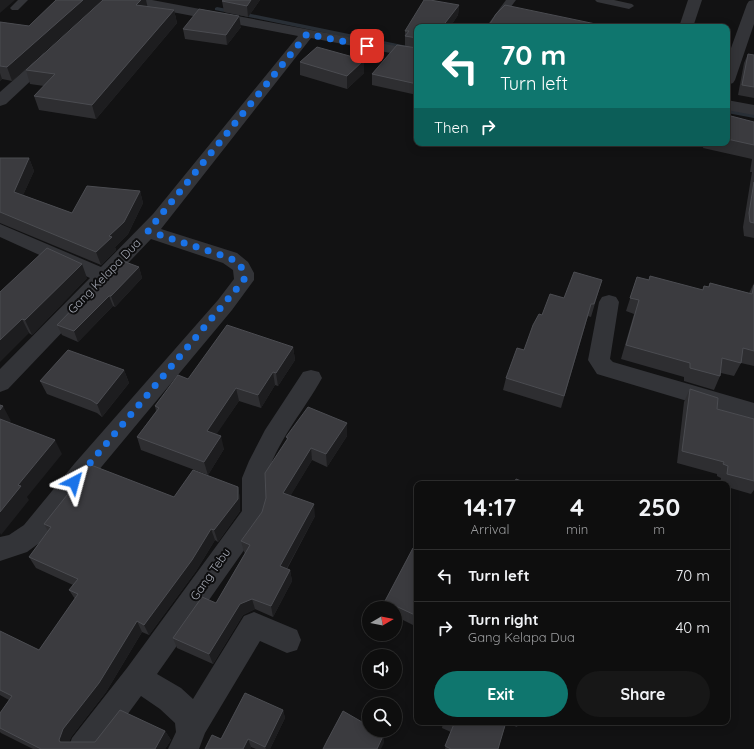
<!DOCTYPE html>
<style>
body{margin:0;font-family:Quicksand,sans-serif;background:#171717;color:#f1f3f6;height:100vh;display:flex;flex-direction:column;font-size:15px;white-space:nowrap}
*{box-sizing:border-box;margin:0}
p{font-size:13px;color:#9b9c9e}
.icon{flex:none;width:22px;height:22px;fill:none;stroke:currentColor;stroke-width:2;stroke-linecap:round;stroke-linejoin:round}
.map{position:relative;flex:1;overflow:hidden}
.details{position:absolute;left:414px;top:481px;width:316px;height:244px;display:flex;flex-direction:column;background:#0e0e0e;border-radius:8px;box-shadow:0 2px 10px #0003,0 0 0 1px #2e2e2e}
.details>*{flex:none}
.hud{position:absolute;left:414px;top:24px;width:316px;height:122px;border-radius:8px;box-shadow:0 2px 10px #0003,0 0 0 1px #2e2e2e;background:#0f766e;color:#fff;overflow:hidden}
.needle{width:26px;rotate:80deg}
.tools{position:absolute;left:362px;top:601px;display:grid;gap:8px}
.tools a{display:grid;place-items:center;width:40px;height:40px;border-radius:50%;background:#0e0e0e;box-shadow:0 2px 10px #0003,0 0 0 1px #2e2e2e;font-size:20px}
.pin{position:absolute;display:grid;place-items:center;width:34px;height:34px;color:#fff;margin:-17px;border-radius:8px;box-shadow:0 2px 6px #0006}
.me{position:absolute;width:44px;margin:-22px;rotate:39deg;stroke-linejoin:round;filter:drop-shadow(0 0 3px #0008)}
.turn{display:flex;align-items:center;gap:14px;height:84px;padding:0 20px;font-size:18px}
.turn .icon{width:52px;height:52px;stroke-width:2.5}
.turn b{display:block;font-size:28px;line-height:34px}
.then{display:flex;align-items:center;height:38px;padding:0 20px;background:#0003;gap:8px;font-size:15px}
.eta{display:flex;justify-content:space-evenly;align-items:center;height:68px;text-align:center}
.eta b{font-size:24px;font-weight:700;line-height:28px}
.action{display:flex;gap:8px;margin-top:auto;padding:8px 20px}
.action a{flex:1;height:46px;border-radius:24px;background:#0f766e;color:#fff;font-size:16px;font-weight:700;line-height:46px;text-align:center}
.action a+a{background:#171717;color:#f1f3f6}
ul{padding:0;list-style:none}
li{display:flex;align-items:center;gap:12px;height:52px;padding:0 20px;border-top:1px solid #2e2e2e}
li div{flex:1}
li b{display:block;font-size:15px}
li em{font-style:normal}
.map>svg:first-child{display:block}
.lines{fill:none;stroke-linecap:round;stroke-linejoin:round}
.stream{fill:#292f36;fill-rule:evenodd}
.service{fill:#333438;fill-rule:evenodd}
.minor{fill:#333438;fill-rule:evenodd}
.wall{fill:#2e2e31}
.shaded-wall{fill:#1d1d1f}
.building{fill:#3b3b3f;stroke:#4b4c51}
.route{stroke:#1a73e8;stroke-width:7;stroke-dasharray:0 12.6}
.labels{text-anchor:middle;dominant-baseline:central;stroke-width:4;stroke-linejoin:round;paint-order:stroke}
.street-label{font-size:12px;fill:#a4a8b3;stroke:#0d0d0e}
</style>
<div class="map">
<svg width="754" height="749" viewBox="0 0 754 749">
<rect width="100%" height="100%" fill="#121213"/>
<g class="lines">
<g class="stream">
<polygon points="217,7 417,48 417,52 215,10 215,8"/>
<polygon points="727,109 754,114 754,118 727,113"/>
</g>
<g class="service">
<polygon points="18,0 28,0 18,10 12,10 10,8"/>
<polygon points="506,0 516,0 496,27 486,27"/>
<polygon points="595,0 614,0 632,4 634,6 629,9 597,2"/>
</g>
<g class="minor">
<polygon points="123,0 152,0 417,50 417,58 311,38 161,229 237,253 248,262 254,273 254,280 232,310 93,477 42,541 27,552 0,561 0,537 9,535 24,525 75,463 218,300 234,279 233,270 223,263 151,239 8,389 0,392 0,369 90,278 0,237 0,224 101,267 153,214 298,36 130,4 125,3"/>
<polygon points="688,0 702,0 693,27 679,27"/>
<polygon points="754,0 754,24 735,80 733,83 727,85 727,59 747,4 749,1"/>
<polygon points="49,51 54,53 57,56 54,59 6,104 0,106 0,92 44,53"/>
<polygon points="727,100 754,105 754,115 727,110"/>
<polygon points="609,295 616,297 619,302 610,359 613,362 754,403 754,421 597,374 588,360 599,302 602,297"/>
<path d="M311 370 319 372 322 378C305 409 280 437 268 472 262 489 272 504 263 523L157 674 181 688 193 699 244 616 254 612 297 630 301 640 297 650 287 653 260 641 205 733 199 749H168L176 732 175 723 160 709 141 696 102 749H68L72 738 127 668 242 511V478L249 461 265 430 303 372Z"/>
</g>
</g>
<g class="wall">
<polygon points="56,0 102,0 12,81 2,79 0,81 0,22 29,26"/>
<polygon points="224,0 260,0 248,17 224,12 222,1"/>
<polygon points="459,5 458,15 450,27 417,27 417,95 372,85 372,74 405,46 405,31"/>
<polygon points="148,6 174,10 177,23 96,119 39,110 34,96 44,86 30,84 26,70"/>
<polygon points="241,27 227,45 185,39 183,29"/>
<polygon points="748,54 754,55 754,98 738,95 744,63"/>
<polygon points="300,62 364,73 347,89 300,75"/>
<polygon points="727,115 754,122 754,238 744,236 743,227 752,172 750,172 752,159 703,148 704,143 727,143"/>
<polygon points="0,158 29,158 34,171 23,195 72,213 140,191 143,203 128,234 115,247 116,250 101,265 0,223"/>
<polygon points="139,267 142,278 115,307 113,306 78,342 62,335 57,325"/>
<polygon points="637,277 649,280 702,290 704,286 708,287 710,283 749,293 754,283 754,366 741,363 734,376 721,373 720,376 714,390 684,381 684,377 621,359 634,314 626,311"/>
<polygon points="87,278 32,335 29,333 0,292"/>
<polygon points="602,280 591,317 588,316 561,408 503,390 506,378 524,350 542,315 564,298"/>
<polygon points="293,347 295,360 278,386 275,385 261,408 239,401 216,434 224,449 208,475 141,450 137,437 156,411 155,406 188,379"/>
<polygon points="124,370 129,383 102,417 97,413 47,394 40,381"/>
<polygon points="690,389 717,409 754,419 754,490 751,494 727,487 727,484 720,484 721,478 717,476 717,474 677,463 684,402"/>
<polygon points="347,436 327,467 312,460 290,496 315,516 287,569 290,570 292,581 273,617 255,609 243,615 213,664 177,648 173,638 216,603 245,553 244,552 241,541 262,512 287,439 286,437"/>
<polygon points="238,487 240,499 240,511 218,542 215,540 196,571 149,635 142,632 106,692 71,737 69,742 95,742 165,731 171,740 165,749 33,749 1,733 0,732 0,713 9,700 0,695 0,631 39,650 75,599 69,590 73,585 36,568 29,557 48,531 44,524 174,497"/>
<polygon points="417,550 417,627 395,616 395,608 385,608 385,601"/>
<polygon points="283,710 285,718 270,749 256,749 251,747 250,749 205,749 221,739"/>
<polygon points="443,722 519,722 517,727 506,723 498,749 445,749 451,732 442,728"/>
</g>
<g class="shaded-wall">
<polygon points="0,0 15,0 0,13"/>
<polygon points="83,0 102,0 12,81 7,67"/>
<polygon points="141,0 146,0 148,9 136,5"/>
<polygon points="251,0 260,0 248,17 247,6"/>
<polygon points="459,5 458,15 450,27 442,27"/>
<polygon points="174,10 177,23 96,119 92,105"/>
<polygon points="239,16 241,27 227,45 226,35"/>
<polygon points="364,60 364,73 347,89 347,76"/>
<polygon points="0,73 2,79 0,81"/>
<polygon points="29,158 34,171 19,204 14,192"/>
<polygon points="140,191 143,203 128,234 115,247 116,250 101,265 96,252 109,236"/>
<polygon points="82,264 87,278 32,335 25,320"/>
<polygon points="139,267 142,278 115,307 111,296"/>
<polygon points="109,296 113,306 78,342 74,331"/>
<polygon points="22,319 29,333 0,362 0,340"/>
<polygon points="293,347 295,360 278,386 276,373"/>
<polygon points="124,370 129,383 102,417 97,404"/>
<polygon points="273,372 275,385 261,408 258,395"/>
<polygon points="236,388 239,401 210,444 207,431"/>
<polygon points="3,406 11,421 2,431 0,427 0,410"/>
<polygon points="347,423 347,436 327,467 326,454"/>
<polygon points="221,436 224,449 208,475 204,462"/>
<polygon points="55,440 62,454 27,497 29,500 1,535 0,533 0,512 18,485"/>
<polygon points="311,448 312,460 285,505 283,493"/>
<polygon points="238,487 240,499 240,511 218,542 214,530"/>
<polygon points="314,504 315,516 282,577 280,566"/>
<polygon points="211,529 215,540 196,571 149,635 144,625"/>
<polygon points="290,570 292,581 273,617 271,606"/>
<polygon points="252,599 255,609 243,615 213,664 209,654 240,604"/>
<polygon points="137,621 142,632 106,692 71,737 67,749 59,740 63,729"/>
<polygon points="283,710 285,718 270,749 266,749 265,747"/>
<polygon points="165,731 171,740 165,749 155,749"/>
<polygon points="384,734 384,743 381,749 377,749"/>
<polygon points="248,739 251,747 250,749 243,749"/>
</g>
<g class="building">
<polygon points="56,0 83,0 7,67 0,66 0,22 29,26"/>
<polygon points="103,0 141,0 136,5 174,10 92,105 34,96 55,74 26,70"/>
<polygon points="224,0 251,0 247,6 222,1"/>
<polygon points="424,0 430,0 459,5 442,27 417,27 417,38 405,36 409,31 405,31"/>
<polygon points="505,5 610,27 488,27 496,14"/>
<polygon points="199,9 239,16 226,35 183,29"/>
<polygon points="397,45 417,48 417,84 372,74"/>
<polygon points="317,47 364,60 347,76 300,62"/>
<polygon points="748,54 754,55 754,87 742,85"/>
<polygon points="727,115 754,122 754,145 727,139"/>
<polygon points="0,158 29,158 14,192 72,213 87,186 140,191 124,222 109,236 112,237 96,252 0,212"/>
<polygon points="754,182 754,223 750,222 749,213"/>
<polygon points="47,248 82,264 25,320 22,319 0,340 0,292"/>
<polygon points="120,260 139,267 111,296 109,296 74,331 57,325"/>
<polygon points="574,272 602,280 594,304 591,304 564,396 506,378 517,348 524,350 533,325 539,314 542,315 550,294 564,298"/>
<polygon points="650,276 703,290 704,286 709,287 710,283 752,294 754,285 754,351 743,348 741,363 722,358 720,376 690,368 690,363 626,345 639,300 630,298 637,277 649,280"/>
<polygon points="227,325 293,347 276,373 273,372 258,395 236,388 207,431 221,436 204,462 137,437 159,408 155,406 178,375 188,379"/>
<polygon points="68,350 124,370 97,404 91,400 40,381"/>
<polygon points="690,389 718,398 717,409 754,419 754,481 727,474 728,466 723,464 724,462 682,451"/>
<polygon points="0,405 3,406 0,410"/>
<polygon points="308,407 347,423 326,454 311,448 283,493 314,504 280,566 290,570 271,606 252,599 240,604 209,654 173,638 202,597 216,603 250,545 241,541 262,512 266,498 265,473 288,438 286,437"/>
<polygon points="0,419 55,440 18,485 21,486 0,512"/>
<polygon points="91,465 174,497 193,470 238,487 238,499 214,530 211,529 192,560 144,625 137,621 99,683 63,729 59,740 60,742 95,742 120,710 165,731 155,749 41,749 0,728 0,713 12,696 0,690 0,631 39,650 78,594 69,590 78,579 29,557 51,527 44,524"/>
<polygon points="516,479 529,484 514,484"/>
<polygon points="551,481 558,484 550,484"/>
<polygon points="413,548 417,550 417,616 385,601"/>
<polygon points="245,693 283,710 265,747 248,739 243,749 205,749 212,735 221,739"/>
<polygon points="343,711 369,726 369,730 376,730 384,734 377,749 323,749 327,741"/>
<polygon points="450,722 506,722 498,749 451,749 445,746 454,724"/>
</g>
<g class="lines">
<path class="route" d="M74 482 244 280C245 269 240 264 230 258L148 231 307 34 367 46"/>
</g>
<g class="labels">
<g class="street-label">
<text transform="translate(104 276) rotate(-46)">Gang Kelapa Dua</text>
<text transform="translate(210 574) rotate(-55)">Gang Tebu</text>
</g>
</g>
</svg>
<div class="tools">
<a><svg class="needle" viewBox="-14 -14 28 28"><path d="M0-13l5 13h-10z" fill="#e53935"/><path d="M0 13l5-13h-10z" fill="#9b9c9e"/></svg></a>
<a><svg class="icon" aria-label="sound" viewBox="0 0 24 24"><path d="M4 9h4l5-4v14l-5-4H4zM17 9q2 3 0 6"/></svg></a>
<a><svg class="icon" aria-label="search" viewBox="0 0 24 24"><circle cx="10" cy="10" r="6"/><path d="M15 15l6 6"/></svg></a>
</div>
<div class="pin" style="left:367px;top:46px;background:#d93025"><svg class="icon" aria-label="arrive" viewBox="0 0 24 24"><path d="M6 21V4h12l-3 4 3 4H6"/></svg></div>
<svg class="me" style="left:74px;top:482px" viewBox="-20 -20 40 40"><path d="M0-17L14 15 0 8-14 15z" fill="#1a73e8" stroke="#fff" stroke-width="4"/></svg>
<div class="hud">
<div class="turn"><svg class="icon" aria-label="left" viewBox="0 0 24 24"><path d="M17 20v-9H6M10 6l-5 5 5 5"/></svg><div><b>70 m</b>Turn left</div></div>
<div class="then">Then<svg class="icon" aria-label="right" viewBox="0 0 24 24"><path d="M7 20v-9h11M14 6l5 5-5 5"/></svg></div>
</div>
<section class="details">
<div class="eta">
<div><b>14:17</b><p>Arrival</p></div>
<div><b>4</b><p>min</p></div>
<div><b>250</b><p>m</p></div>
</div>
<ul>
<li><svg class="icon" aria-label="left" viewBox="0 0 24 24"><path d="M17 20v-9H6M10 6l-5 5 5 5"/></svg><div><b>Turn left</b></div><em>70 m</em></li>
<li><svg class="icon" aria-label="right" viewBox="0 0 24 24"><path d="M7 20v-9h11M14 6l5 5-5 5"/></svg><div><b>Turn right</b><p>Gang Kelapa Dua</p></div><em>40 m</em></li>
</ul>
<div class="action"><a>Exit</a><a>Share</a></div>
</section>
</div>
